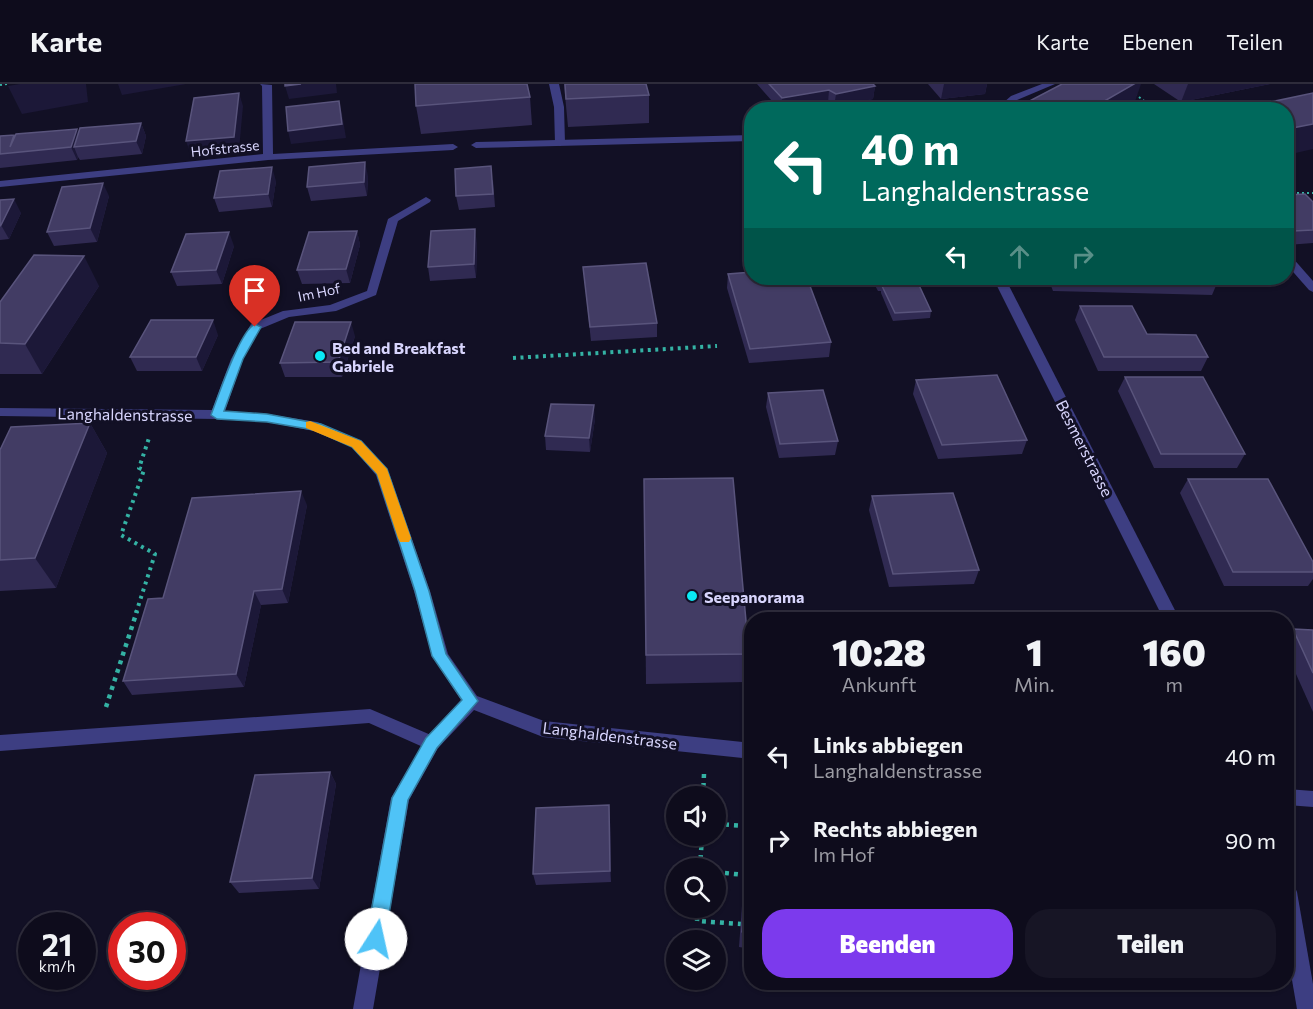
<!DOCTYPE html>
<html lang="de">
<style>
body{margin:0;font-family:Commissioner,sans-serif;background:#171525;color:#f1f3f6;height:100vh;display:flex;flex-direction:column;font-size:22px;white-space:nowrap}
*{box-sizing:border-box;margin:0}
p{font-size:20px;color:#9b9ba3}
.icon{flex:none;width:33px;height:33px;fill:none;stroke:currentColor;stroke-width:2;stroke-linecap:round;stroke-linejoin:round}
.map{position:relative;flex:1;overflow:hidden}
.panel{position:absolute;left:744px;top:528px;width:550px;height:378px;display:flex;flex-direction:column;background:#0e0c1c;border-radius:24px;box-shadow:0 2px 4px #0004,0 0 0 2px #2e2c3b}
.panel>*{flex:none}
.guide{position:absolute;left:744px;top:18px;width:550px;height:183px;border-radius:24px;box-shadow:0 2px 4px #0004,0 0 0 2px #2e2c3b;background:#00695c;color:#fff;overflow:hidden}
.fabs{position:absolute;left:666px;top:702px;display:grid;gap:12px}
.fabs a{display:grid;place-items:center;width:60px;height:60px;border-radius:50%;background:#0e0c1c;box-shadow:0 2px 4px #0004,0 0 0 2px #2e2c3b;font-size:30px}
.speed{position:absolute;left:18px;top:828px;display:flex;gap:12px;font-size:30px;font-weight:700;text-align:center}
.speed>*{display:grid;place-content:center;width:78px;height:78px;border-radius:50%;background:#0e0c1c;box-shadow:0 2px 4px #0004,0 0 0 2px #2e2c3b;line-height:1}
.speed small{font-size:15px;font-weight:400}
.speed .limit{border:9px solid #d22;background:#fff;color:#111}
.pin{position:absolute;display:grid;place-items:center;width:51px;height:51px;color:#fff;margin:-62px -26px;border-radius:50% 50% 50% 0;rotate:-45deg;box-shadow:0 0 6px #0007}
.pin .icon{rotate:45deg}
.me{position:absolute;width:66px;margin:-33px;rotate:10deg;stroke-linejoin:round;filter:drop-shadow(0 0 4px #0008)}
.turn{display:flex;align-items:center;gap:21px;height:126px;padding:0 18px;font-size:27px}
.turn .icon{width:78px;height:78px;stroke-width:2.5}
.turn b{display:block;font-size:42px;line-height:51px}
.lanes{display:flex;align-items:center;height:57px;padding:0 18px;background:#0003;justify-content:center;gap:30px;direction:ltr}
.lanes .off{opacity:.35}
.eta{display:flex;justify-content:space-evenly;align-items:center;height:102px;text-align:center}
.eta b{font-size:36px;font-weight:800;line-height:42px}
.action{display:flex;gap:12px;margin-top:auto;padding:12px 18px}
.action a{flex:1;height:69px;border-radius:24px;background:#7c3aed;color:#fff;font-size:24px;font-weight:800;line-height:69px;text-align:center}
.action a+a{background:#171525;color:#f1f3f6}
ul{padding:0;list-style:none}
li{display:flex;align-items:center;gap:18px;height:84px;padding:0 18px}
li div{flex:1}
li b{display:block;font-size:22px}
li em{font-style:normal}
header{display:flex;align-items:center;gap:36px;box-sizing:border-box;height:84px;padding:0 30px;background:#0e0c1c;border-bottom:2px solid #2e2c3b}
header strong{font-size:28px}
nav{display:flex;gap:33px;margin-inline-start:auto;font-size:21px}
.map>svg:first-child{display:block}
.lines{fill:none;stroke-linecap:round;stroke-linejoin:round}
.path-far2{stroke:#34b2a4;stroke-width:2;stroke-dasharray:2 3;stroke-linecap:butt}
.path-far1{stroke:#34b2a4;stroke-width:4;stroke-dasharray:3 4.5;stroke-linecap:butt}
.path{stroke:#34b2a4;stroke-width:4.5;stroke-dasharray:4 5;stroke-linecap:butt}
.service{fill:#3d3e82;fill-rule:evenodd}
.minor{fill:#3d3e82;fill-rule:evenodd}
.wall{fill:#302a52}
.shaded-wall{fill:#1c1838}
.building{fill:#423c64;stroke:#59547c;stroke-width:1.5}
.route{fill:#4fc3f7;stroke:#337fa1;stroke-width:1.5}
.slow{fill:#f59e0b}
.poi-dot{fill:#0ae9f5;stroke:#121025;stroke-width:2}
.labels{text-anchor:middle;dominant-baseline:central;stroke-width:6;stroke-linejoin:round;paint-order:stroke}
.far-street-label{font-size:14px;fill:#d8d5fd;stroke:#121025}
.poi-label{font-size:16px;font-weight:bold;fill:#d8d5fd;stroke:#121025;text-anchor:start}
.street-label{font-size:16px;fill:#d8d5fd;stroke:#121025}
</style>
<header>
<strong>Karte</strong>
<nav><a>Karte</a><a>Ebenen</a><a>Teilen</a></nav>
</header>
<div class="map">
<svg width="1313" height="925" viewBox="0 0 1313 925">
<rect width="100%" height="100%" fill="#121025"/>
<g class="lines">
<g class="path-far2">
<polyline points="0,1 7,0"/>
<polyline points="1135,10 1156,26"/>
<polyline points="1287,109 1313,109"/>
</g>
<g class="path-far1">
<polyline points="513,274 717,262"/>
<polyline points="136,529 155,470 121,451 144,386 139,384 149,354"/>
</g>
<g class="path">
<polyline points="106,623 137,527"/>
<polyline points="703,712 704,690"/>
<polyline points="716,740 747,742"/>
<polyline points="700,784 702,752"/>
<polyline points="716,788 744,791"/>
<polyline points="698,824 697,837 741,840"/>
</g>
<g class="service">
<polygon points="549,0 559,0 564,23 565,59 560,62 555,59 554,23"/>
<polygon points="1287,171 1291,172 1313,197 1313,208 1309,206 1287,181"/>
<polygon points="370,625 438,654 441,659 438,664 432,667 369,639 0,667 0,651"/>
</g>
<g class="minor">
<polygon points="260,0 272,1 273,70 453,60 458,63 453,66 268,76 0,103 0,97 263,70 262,2"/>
<polygon points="1042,0 1055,0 1017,16 1005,26 995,26 1011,12"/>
<polygon points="752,51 752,57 476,64 471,61 476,58"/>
<polygon points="426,113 431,116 430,118 398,137 376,211 336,227 289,233 260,245 243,275 225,327 267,330 317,338 362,357 389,389 430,507 448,570 477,612 544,637 752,659 752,675 543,653 474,626 438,664 409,716 373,925 353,925 391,714 426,654 461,616 432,572 414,507 376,391 352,363 314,347 267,338 217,335 0,332 0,324 212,326 231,275 251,240 283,227 330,221 367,207 388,135"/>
<polygon points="993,194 1005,194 1180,536 1164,536"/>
<polygon points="1287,705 1313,707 1313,723 1287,721"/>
<polygon points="1287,799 1294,801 1297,808 1313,900 1313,925 1297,925 1287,867"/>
</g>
</g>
<g class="wall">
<polygon points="564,0 646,0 649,11 649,39 568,43"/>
<polygon points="757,0 873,0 875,2 873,15 834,23 828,19 790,26 780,26"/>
<polygon points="928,0 987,0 985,10 941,15"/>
<polygon points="1154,0 1270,0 1181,18"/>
<polygon points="530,13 532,41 421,50 416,22"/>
<polygon points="141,39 146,52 142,70 80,76 78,73 77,76 0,84 0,52 14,51 15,52 79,48"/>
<polygon points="368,92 367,112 311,117 307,103"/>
<polygon points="493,96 495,123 459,126 456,112"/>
<polygon points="276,97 272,123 219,128 214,114"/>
<polygon points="1287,111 1313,118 1313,159 1287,161"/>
<polygon points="109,112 97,158 54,162 47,148"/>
<polygon points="0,116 21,129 9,155 0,156"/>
<polygon points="357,147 360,161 350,199 302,200 297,186"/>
<polygon points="477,159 476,194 430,197 428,183"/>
<polygon points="234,162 222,200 177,202 171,188"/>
<polygon points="583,183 657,239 657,253 591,257"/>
<polygon points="728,190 831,258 829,273 749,279 727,204"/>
<polygon points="871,194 922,194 919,203 931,227 930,234 893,237 881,209 881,207 878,207"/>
<polygon points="1048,194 1217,194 1218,197 1212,211 1053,207"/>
<polygon points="99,202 42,290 0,290 0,218"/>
<polygon points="1080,222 1147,250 1208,273 1201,287 1098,287 1075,236"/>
<polygon points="218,251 202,287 137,287 130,273"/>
<polygon points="355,252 342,293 285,293 280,279"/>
<polygon points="1125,293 1245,370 1237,384 1154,384 1118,307"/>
<polygon points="916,296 1027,356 1022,370 938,375 913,310"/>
<polygon points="768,309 838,357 835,371 779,374 766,323"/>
<polygon points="595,335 590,368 546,366 545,352"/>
<polygon points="90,339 107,369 56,504 0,507 0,366"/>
<polygon points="644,395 749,570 746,598 646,600"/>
<polygon points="1188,395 1313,478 1313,495 1308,502 1224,502 1180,409"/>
<polygon points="872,412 979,486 974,500 889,503 869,426"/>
<polygon points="307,421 288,519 261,521 244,603 132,611 123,597 163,514"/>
<polygon points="1293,545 1313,546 1313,628 1287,570 1287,552"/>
<polygon points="330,688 336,700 319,805 239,809 230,798"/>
<polygon points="751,708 752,708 752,865 739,863 749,725"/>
<polygon points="610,733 611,798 536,801 533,790"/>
<polygon points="1112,898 1191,898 1183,906"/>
</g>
<g class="shaded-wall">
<polygon points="20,0 86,0 88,18 22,30 8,2"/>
<polygon points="118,0 186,0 122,11"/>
<polygon points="301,0 336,0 337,9 289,15 285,2"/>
<polygon points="944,0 987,0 985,10 941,15"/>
<polygon points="1134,0 1141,0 1133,23 1129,26 1089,26"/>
<polygon points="1188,0 1270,0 1181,18"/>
<polygon points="875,2 873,15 834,23 836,10"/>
<polygon points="829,6 828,19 790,26 781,26 782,14"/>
<polygon points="239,9 243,22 239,66 191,71 186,57"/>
<polygon points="339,17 342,30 346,54 291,60 288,47"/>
<polygon points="141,39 146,52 142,70 136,57"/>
<polygon points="1313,40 1313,65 1287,71 1287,45"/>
<polygon points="77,45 83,58 74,63 78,73 77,76 71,63"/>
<polygon points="365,78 368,92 367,112 364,98"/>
<polygon points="272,83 276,97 272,123 268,110"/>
<polygon points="103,99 109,112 97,158 90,144"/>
<polygon points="14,115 21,129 9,155 1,141"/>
<polygon points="475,145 477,159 476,194 474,180"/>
<polygon points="357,147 360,161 350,199 346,185"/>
<polygon points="229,148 234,162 222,200 216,186"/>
<polygon points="84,172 99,202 42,290 25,260"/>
<polygon points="213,236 218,251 202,287 196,273"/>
<polygon points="351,238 355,252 342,293 338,278"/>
<polygon points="594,321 595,335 590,368 589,354"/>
<polygon points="90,339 107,369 56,504 35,474"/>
<polygon points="301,407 307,421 288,519 282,505"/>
<polygon points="254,507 261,521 244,603 236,590"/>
<polygon points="330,688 336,700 319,805 312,794"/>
<polygon points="609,721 610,733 611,798 610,787"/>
</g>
<g class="building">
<polygon points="285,0 301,0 285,2"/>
<polygon points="415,0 527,0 530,13 416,22"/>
<polygon points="565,0 646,0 649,11 566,15"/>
<polygon points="769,0 873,0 875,2 836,10 829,6 782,14"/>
<polygon points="1062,0 1134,0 1089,26 1028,26 1020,22"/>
<polygon points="239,9 234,53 186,57 194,14"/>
<polygon points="1313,9 1313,40 1287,45 1287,26 1233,26"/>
<polygon points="339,17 342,40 288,47 286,23"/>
<polygon points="141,39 136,57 74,63 80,44"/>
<polygon points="77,45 71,63 0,70 0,52 14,51 10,63 16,50"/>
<polygon points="365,78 364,98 307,103 309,83"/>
<polygon points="491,82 493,110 456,112 455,85"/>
<polygon points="272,83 268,110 214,114 220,87"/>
<polygon points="103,99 90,144 47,148 62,103"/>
<polygon points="1305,110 1313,118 1313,146 1293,147 1287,141 1287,111"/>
<polygon points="14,115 1,141 0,142 0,116"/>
<polygon points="475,145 474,180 428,183 431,147"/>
<polygon points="357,147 346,185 297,186 309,148"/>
<polygon points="229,148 216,186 171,188 186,150"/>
<polygon points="34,171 84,172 25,260 0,259 0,218"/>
<polygon points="646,179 657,239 590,243 583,183"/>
<polygon points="752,188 752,194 807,194 831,258 750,265 728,190"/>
<polygon points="1093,194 1217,194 1218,197"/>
<polygon points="918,199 931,227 895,229 882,202"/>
<polygon points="1080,222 1132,222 1147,250 1196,251 1208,273 1104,273"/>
<polygon points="151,236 213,236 196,273 130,273"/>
<polygon points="295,238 351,238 338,278 280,279"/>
<polygon points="997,291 1027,356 942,361 916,296"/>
<polygon points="1125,293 1203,293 1245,370 1161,370"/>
<polygon points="823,306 838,357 780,360 768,309"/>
<polygon points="551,320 594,321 589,354 545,352"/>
<polygon points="90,339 35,474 0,476 0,366 11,343"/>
<polygon points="733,394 749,570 646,571 644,395"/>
<polygon points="1188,395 1268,395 1313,478 1313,488 1233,488"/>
<polygon points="301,407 282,505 254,507 236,590 123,597 148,515 163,514 192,414"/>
<polygon points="953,409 979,486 893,490 872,412"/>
<polygon points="1293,545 1313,546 1313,589"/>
<polygon points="330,688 312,794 230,798 255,691"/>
<polygon points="751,708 752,708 752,850 742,848"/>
<polygon points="609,721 610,787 533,790 536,724"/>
</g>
<path class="route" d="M255 240 261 243 243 275 224 327 267 330 321 340 361 357 387 385 429 507 446 570 478 617 437 664 408 716 385 855 382 861 376 864 369 861 366 855 392 714 426 654 462 616 432 572 415 507 377 390 352 363 314 346 267 338 217 335 211 331C218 313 240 246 255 240Z"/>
<polygon class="slow" points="310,337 361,357 387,385 411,454 409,458 400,458 398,454 377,390 352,363 306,344 306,338"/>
<g class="poi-dot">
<circle cx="320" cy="272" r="6"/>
<circle cx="692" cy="512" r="6"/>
</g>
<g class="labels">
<g class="far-street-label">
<text transform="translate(225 64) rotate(-6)">Hofstrasse</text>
<text transform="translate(319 208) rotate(-12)">Im Hof</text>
</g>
<g class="poi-label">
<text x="332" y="263">Bed and Breakfast<tspan x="332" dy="18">Gabriele</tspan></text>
<text x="704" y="512">Seepanorama</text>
</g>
<g class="street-label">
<text transform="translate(125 330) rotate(1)">Langhaldenstrasse</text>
<text transform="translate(1085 364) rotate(63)">Besmerstrasse</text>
<text transform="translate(610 651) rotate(7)">Langhaldenstrasse</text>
</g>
</g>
</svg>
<div class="fabs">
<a><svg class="icon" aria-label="sound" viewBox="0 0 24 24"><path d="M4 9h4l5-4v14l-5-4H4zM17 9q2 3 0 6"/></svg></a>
<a><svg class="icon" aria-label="search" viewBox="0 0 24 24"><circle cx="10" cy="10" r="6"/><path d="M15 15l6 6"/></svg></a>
<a><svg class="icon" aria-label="layers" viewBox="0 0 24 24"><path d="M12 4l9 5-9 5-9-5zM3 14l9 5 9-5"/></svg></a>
</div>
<div class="speed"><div>21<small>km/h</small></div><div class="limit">30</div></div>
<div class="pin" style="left:255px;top:243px;background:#d93025"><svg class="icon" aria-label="arrive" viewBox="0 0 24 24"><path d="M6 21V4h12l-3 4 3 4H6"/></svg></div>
<svg class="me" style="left:376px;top:855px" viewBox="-20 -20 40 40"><circle r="19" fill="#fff"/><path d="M0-13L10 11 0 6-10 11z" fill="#4fc3f7"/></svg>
<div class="guide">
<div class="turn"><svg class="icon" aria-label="left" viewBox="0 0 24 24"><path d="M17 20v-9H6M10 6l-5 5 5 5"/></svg><div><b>40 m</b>Langhaldenstrasse</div></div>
<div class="lanes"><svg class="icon" aria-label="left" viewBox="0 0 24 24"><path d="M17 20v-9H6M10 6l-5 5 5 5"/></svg><svg class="icon off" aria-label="ahead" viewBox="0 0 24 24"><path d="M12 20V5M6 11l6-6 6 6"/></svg><svg class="icon off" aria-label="right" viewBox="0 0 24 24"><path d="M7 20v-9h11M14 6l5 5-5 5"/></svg></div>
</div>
<section class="panel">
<div class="eta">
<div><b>10:28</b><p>Ankunft</p></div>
<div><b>1</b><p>Min.</p></div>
<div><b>160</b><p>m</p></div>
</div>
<ul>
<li><svg class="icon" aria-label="left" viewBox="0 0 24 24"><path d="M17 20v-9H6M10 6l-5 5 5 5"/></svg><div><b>Links abbiegen</b><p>Langhaldenstrasse</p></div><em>40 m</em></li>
<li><svg class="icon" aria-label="right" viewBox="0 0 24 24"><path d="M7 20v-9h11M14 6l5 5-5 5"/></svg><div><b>Rechts abbiegen</b><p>Im Hof</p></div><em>90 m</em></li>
</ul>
<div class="action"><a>Beenden</a><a>Teilen</a></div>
</section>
</div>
